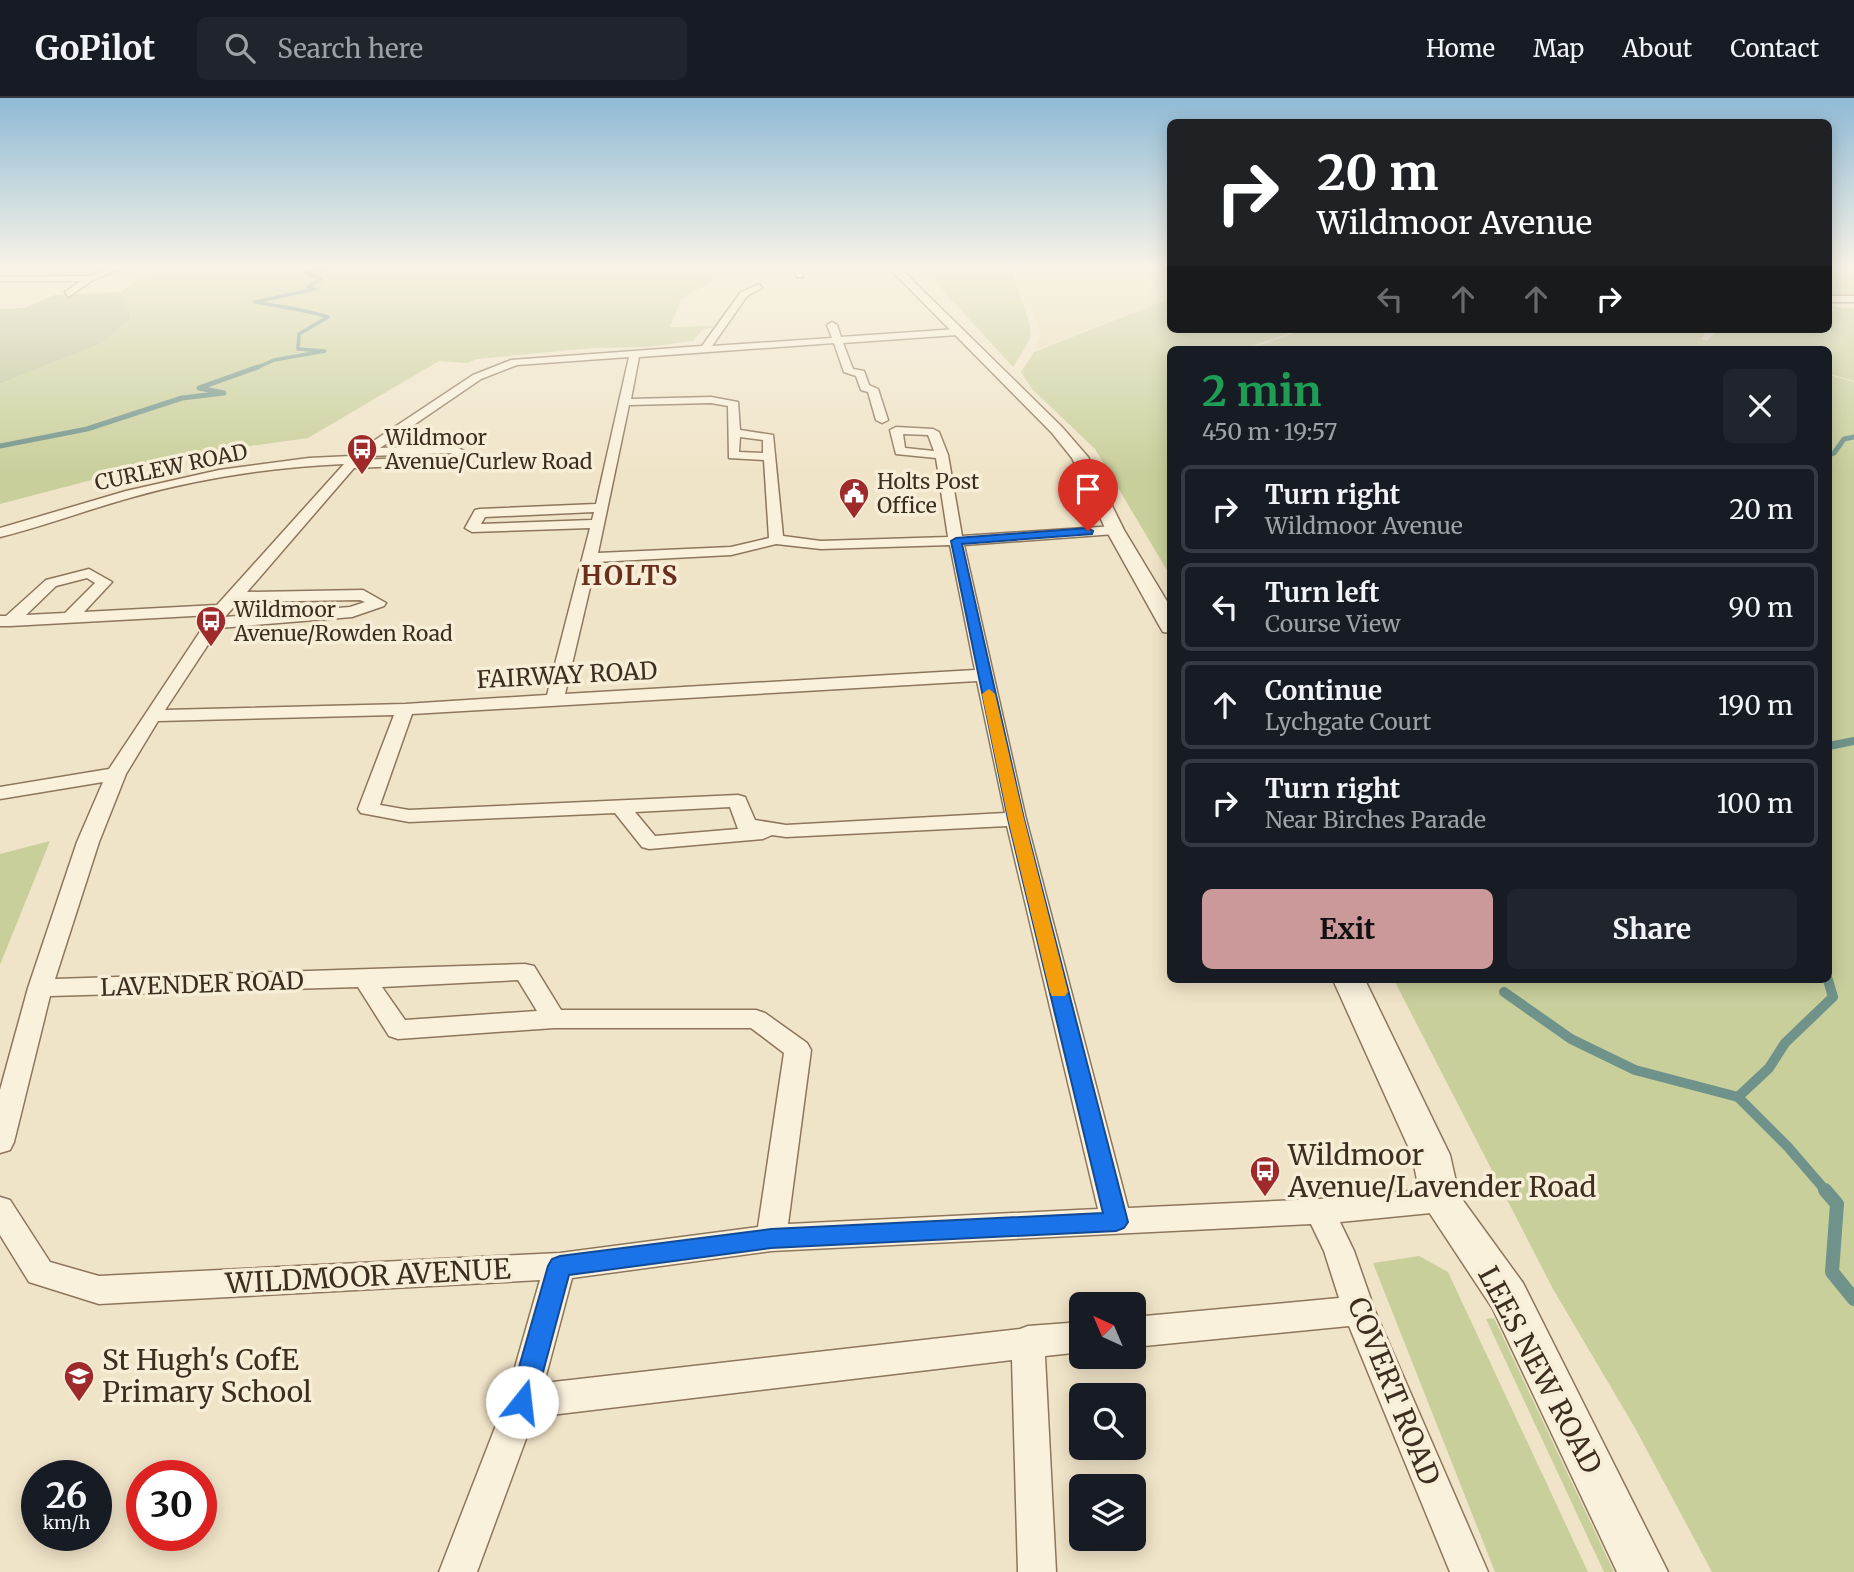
<!DOCTYPE html>
<meta charset="utf-8">
<style>
body{margin:0;font-family:Merriweather,serif;background:#20242c;color:#f1f3f6;height:100vh;display:flex;flex-direction:column;font-size:26px;white-space:nowrap}
*{box-sizing:border-box;margin:0}
p{font-size:23px;color:#9ea1a6}
.icon{flex:none;width:38px;height:38px;fill:none;stroke:currentColor;stroke-width:2;stroke-linecap:round;stroke-linejoin:round}
.map{position:relative;flex:1;overflow:hidden}
.sheet{position:absolute;left:1167px;top:248px;width:665px;height:637px;display:flex;flex-direction:column;background:#171b24;border-radius:10px;box-shadow:0 4px 18px #0003}
.sheet>*{flex:none}
.banner{position:absolute;left:1167px;top:21px;width:665px;height:214px;border-radius:10px;box-shadow:0 4px 18px #0003;background:#202124;color:#fff;overflow:hidden}
.needle{width:46px;rotate:316deg}
.fabs{position:absolute;left:1069px;top:1194px;display:grid;gap:14px}
.fabs a{display:grid;place-items:center;width:77px;height:77px;border-radius:10px;background:#171b24;box-shadow:0 4px 18px #0003;font-size:35px}
.speed{position:absolute;left:21px;top:1362px;display:flex;gap:14px;font-size:35px;font-weight:700;text-align:center}
.speed>*{display:grid;place-content:center;width:91px;height:91px;border-radius:50%;background:#171b24;box-shadow:0 4px 18px #0003;line-height:1}
.speed small{font-size:18px;font-weight:400}
.speed .limit{border:10px solid #d22;background:#fff;color:#111}
.pin{position:absolute;display:grid;place-items:center;width:60px;height:60px;color:#fff;margin:-72px -30px;border-radius:50% 50% 50% 0;rotate:-45deg;box-shadow:0 0 7px #0007}
.pin .icon{rotate:45deg}
.me{position:absolute;width:77px;margin:-38px;rotate:16deg;stroke-linejoin:round;filter:drop-shadow(0 0 5px #0008)}
.turn{display:flex;align-items:center;gap:24px;height:147px;padding:0 35px;font-size:32px}
.turn .icon{width:91px;height:91px;stroke-width:2.5}
.turn b{display:block;font-size:49px;line-height:60px}
.lanes{display:flex;align-items:center;height:66px;padding:0 35px;background:#0003;justify-content:center;gap:35px;direction:ltr}
.lanes .off{opacity:.35}
.round{display:grid;place-items:center;flex:none;width:74px;height:74px;border-radius:10px;background:#20242c}
.overview{display:flex;align-items:center;justify-content:space-between;height:119px;padding:0 35px}
h1{font-size:42px;font-weight:700;line-height:52px;color:#1e9e55}
.button{display:flex;gap:14px;margin-top:auto;padding:14px 35px}
.button a{flex:1;height:80px;border-radius:10px;background:#cc999b;color:#111;font-size:28px;font-weight:700;line-height:80px;text-align:center}
.button a+a{background:#20242c;color:#f1f3f6}
ul{padding:0;list-style:none}
li{display:flex;align-items:center;gap:21px;height:88px;margin:0 14px 10px;padding:0 21px;border:4px solid #363941;border-radius:10px}
li div{flex:1}
li b{display:block;font-size:26px}
li em{font-style:normal}
header{display:flex;align-items:center;gap:42px;box-sizing:border-box;height:98px;padding:0 35px;background:#171b24;border-bottom:2px solid #363941}
header strong{font-size:33px}
nav{display:flex;gap:38px;margin-inline-start:auto;font-size:24px}
.search{width:490px;height:63px;background:#20242c;display:flex;align-items:center;gap:18px;box-sizing:border-box;padding:0 24px;border-radius:10px;color:#9ea1a6;font-size:26px}
.map>svg:first-child{display:block}
.farmland{fill:#e6deb5}
.green{fill:#c9cf9b}
.cemetery{fill:#bfc49a}
.lines{fill:none;stroke-linecap:round;stroke-linejoin:round}
.stream-far4{stroke:#6f938a;stroke-width:3.5}
.stream-far3{stroke:#6f938a;stroke-width:5}
.stream-far2{stroke:#6f938a;stroke-width:8}
.stream-far1{stroke:#6f938a;stroke-width:10}
.stream{stroke:#6f938a;stroke-width:14}
.minor-casing{stroke:#8d765c;stroke-width:3}
.tertiary-casing{stroke:#8d765c;stroke-width:3}
.minor{fill:#faf1dc;fill-rule:evenodd}
.tertiary{fill:#faf1dc;fill-rule:evenodd}
.route{fill:#1a73e8;stroke:#114b97;stroke-width:2}
.slow{fill:#f59e0b}
.labels{text-anchor:middle;dominant-baseline:central;stroke-width:7;stroke-linejoin:round;paint-order:stroke}
.far-poi-label{font-size:21px;fill:#3d2e20;stroke:#f7eed8;text-anchor:start}
.far-street-label{font-size:21px;fill:#3d2e20;stroke:#f7eed8}
.street-label{font-size:24px;fill:#3d2e20;stroke:#f7eed8}
.far-district-label{font-size:26px;font-weight:bold;letter-spacing:2px;fill:#6b2e1e;stroke:#f7eed8}
.near-poi-label{font-size:28px;fill:#3d2e20;stroke:#f7eed8;text-anchor:start}
.near-street-label{font-size:28px;fill:#3d2e20;stroke:#f7eed8}
</style>
<header>
<strong>GoPilot</strong>
<div class="search"><svg class="icon" aria-label="search" viewBox="0 0 24 24"><circle cx="10" cy="10" r="6"/><path d="M15 15l6 6"/></svg>Search here</div>
<nav><a>Home</a><a>Map</a><a>About</a><a>Contact</a></nav>
</header>
<div class="map">
<svg width="1854" height="1474" viewBox="0 0 1854 1474">
<rect width="100%" height="100%" fill="#f0e4c8"/>
<polygon class="farmland" points="1018,168 1171,168 1171,200 1035,252 1041,238 1017,174"/>
<g class="green">
<polygon points="165,168 745,168 746,172 734,171 681,201 670,229 716,228 702,232 693,243 648,249 594,250 477,261 467,265 439,263 308,340 191,356 0,406 0,286 103,245 131,220 121,194 154,172"/>
<path d="M954 168H1011C1014 186 1034 226 1030 239 1027 249 1018 260 1013 269L928 176Z"/>
<polygon points="1829,168 1854,168 1854,199 1829,200"/>
<polygon points="1171,200 1171,231 1300,231 1241,252 1171,252 1171,479 1095,351 1032,291 1021,274 1034,254"/>
<polygon points="1831,209 1854,210 1854,283 1829,276 1829,252 1247,252 1306,231 1701,231 1707,232 1701,241 1707,243 1718,231 1829,231 1829,214 1835,212"/>
<polygon points="1829,277 1854,284 1854,1474 1712,1474 1635,1330 1553,1191 1394,882 1829,882"/>
<polygon points="50,743 0,867 0,756"/>
<polygon points="1419,1158 1448,1174 1588,1474 1495,1474 1373,1165"/>
<polygon points="1494,1220 1614,1474 1604,1474 1486,1221"/>
</g>
<polygon class="cemetery" points="121,194 131,220 103,245 0,286 0,211 24,210 54,197"/>
<g class="lines">
<path class="stream-far4" d="M254 271 274 262 325 253 298 251 299 236 328 219C304 211 280 209 255 204L315 191 308 189 321 181 306 175 331 168"/>
<g class="stream-far3">
<polyline points="0,348 87,331 182,300 224,295 199,290 258,269"/>
<polyline points="1829,357 1834,355 1844,341 1854,339"/>
</g>
<polyline class="stream-far2" points="1829,648 1854,643"/>
<g class="stream-far1">
<polyline points="1504,894 1571,941 1635,972 1738,999"/>
<polyline points="1826,1093 1788,1049 1738,999 1769,970 1785,945 1833,899 1828,882"/>
</g>
<polyline class="stream" points="1825,1092 1837,1106 1832,1174 1854,1201"/>
<g class="minor-casing">
<g id="minor">
<polygon points="115,168 126,168 93,182 68,199 65,194 81,183 0,183 0,179 89,178"/>
<polygon points="792,168 800,168 803,179 797,179"/>
<path d="M759 186 762 190 747 198 712 248 832 240 827 227 832 224 837 227 841 239 957 231 962 234 957 237 843 245 853 271 864 273 869 287 878 291 888 322 882 325 876 322 868 294 861 292 856 278 844 274 834 245 639 259 631 301 711 299 738 304 740 332 773 337 783 438 821 443 948 439 936 360 896 356 890 332 896 329 933 331 939 334 948 357 962 438 1115 428 1122 432 1115 436 964 447 1026 721 1128 1110 1320 1101 1441 1090 1451 1093 1456 1102 1451 1111 1441 1114 1340 1124 1354 1153 1375 1213 1488 1474H1450L1349 1228 1134 1249V1219L1339 1200 1324 1153 1311 1126 771 1153 572 1180 544 1285 1020 1231 1028 1228 1082 1224V1254L1045 1258 1056 1474H1018L1012 1262 534 1319 477 1474H439L505 1304 540 1182 99 1206 29 1184 0 1137V1099L10 1102 50 1164 99 1178 560 1155 758 1129 784 955 751 930H554L398 941 389 938 358 889 50 898 14 1044 10 1052 0 1055V992L28 890 77 744 103 684 0 701V689L109 671 211 517 10 528H0V518H6L46 482 89 471 112 484 84 514 217 507 344 366C273 369 202 380 133 399 89 411 45 428 0 439V430L126 393 219 372 309 360 351 358 473 277 511 262 702 248 741 194ZM629 259 596 406 480 411 475 412 465 430 472 434 590 430 547 597 405 606 165 612 219 530 352 519 384 508 386 505 363 492 247 494 354 370 449 366 468 355 453 347 380 350 481 281 517 267ZM711 305 728 308 729 360 764 362 769 440 731 449 598 455 629 307ZM903 336 928 337 934 353 905 350ZM740 339 763 342V355L739 354ZM452 355 446 358 362 362 369 358ZM594 414 592 422 481 426 485 419ZM776 446 821 451 950 447 975 572 565 596 596 464 731 457ZM87 480 95 485 65 515 26 517 56 488ZM360 502 365 504 350 509 225 519 238 504ZM977 583 1005 715 786 727 755 722 745 699 738 697 409 712 380 707 412 616ZM394 617 358 711 361 715 409 724 615 715 642 749 649 751 763 741 772 737 786 739 1007 728 1098 1111 788 1126 811 952 807 945 765 915 756 912H561L534 868 525 866 55 881 99 744 126 676 158 623ZM730 709 738 731 655 738 635 714ZM518 882 537 913 405 922 382 889Z"/>
<rect x="1829" y="198" width="25" height="6"/>
</g>
</g>
<g class="tertiary-casing">
<g id="tertiary">
<polygon points="887,168 898,168 1062,329 1088,359 1124,432 1171,510 1171,535 1163,534 1160,529 1106,432 1072,360 1052,335"/>
<polygon points="1333,882 1365,882 1450,1057 1459,1097 1523,1185 1668,1474 1617,1474 1493,1211 1421,1102 1412,1057"/>
</g>
</g>
<use href="#minor" class="minor"/>
<use href="#tertiary" class="tertiary"/>
</g>
<linearGradient id="sky" x2="0" y2="1"><stop stop-color="#8fbad6"/><stop offset="0.45" stop-color="#f8f3e6"/><stop offset="1" stop-color="#f8f3e6" stop-opacity="0"/></linearGradient>
<rect width="1854" height="374" fill="url(#sky)"/>
<polygon class="route" points="1088,430 1093,433 1092,436 962,446 1024,721 1128,1124 1124,1130 1116,1133 771,1150 569,1177 535,1304 531,1312 522,1316 513,1312 509,1304 548,1168 552,1161 560,1158 771,1131 1103,1115 1008,721 951,443 956,440"/>
<polygon class="slow" points="989,591 995,596 1024,721 1068,894 1065,898 1052,898 1050,894 1008,721 982,596"/>
<defs>
<g id="bus-pin" transform="scale(1.575)"><path d="M0 17L-7.5 6A9.5 9.5 0 1 1 7.5 6Z" fill="#9e2a2b" stroke="#f7eed8"/><path d="M-5-6H5V4H4V6H2V4H-2V6H-4V4H-5ZM-3.5-4V0h7V-4ZM-3.5 1.2v1.5H-2V1.2ZM2 1.2v1.5H3.5V1.2Z" fill="#fff"/></g>
<g id="civic-pin" transform="scale(1.575)"><path d="M0 17L-7.5 6A9.5 9.5 0 1 1 7.5 6Z" fill="#9e2a2b" stroke="#f7eed8"/><path d="M-.6-6.5H3V-4.5H.6V-3L4-1V1h2V6H-6V1h2V-1L-.6-3ZM-1.2 2.5V6h2.4V2.5Z" fill="#fff"/></g>
<g id="school-pin" transform="scale(1.575)"><path d="M0 17L-7.5 6A9.5 9.5 0 1 1 7.5 6Z" fill="#9e2a2b" stroke="#f7eed8"/><path d="M0-5L7-2L0 1L-7-2ZM-4 1L0 2.5L4 1V4Q0 6-4 4Z" fill="#fff"/></g>
</defs>
<g fill-rule="evenodd">
<use href="#bus-pin" x="362" y="351"/>
<use href="#civic-pin" x="854" y="395"/>
<use href="#bus-pin" x="211" y="523"/>
<use href="#bus-pin" x="1265" y="1073"/>
<use href="#school-pin" x="79" y="1278"/>
</g>
<g class="labels">
<g class="far-poi-label">
<text x="385" y="339">Wildmoor<tspan x="385" dy="24">Avenue/Curlew Road</tspan></text>
<text x="877" y="383">Holts Post<tspan x="877" dy="24">Office</tspan></text>
<text x="234" y="511">Wildmoor<tspan x="234" dy="24">Avenue/Rowden Road</tspan></text>
</g>
<g class="far-street-label">
<text transform="translate(171 369) rotate(-12)">CURLEW ROAD</text>
</g>
<g class="street-label">
<text transform="translate(567 577) rotate(-3)">FAIRWAY ROAD</text>
<text transform="translate(202 886) rotate(-2)">LAVENDER ROAD</text>
</g>
<g class="far-district-label">
<text x="630" y="477">HOLTS</text>
</g>
<g class="near-poi-label">
<text x="1288" y="1057">Wildmoor<tspan x="1288" dy="32">Avenue/Lavender Road</tspan></text>
<text x="102" y="1262">St Hugh's CofE<tspan x="102" dy="32">Primary School</tspan></text>
</g>
<g class="near-street-label">
<text transform="translate(368 1178) rotate(-3)">WILDMOOR AVENUE</text>
<text transform="translate(1540 1272) rotate(62)">LEES NEW ROAD</text>
<text transform="translate(1394 1293) rotate(68)">COVERT ROAD</text>
</g>
</g>
</svg>
<div class="fabs">
<a><svg class="needle" viewBox="-14 -14 28 28"><path d="M0-13l5 13h-10z" fill="#e53935"/><path d="M0 13l5-13h-10z" fill="#9ea1a6"/></svg></a>
<a><svg class="icon" aria-label="search" viewBox="0 0 24 24"><circle cx="10" cy="10" r="6"/><path d="M15 15l6 6"/></svg></a>
<a><svg class="icon" aria-label="layers" viewBox="0 0 24 24"><path d="M12 4l9 5-9 5-9-5zM3 14l9 5 9-5"/></svg></a>
</div>
<div class="speed"><div>26<small>km/h</small></div><div class="limit">30</div></div>
<div class="pin" style="left:1088px;top:433px;background:#d93025"><svg class="icon" aria-label="arrive" viewBox="0 0 24 24"><path d="M6 21V4h12l-3 4 3 4H6"/></svg></div>
<svg class="me" style="left:522px;top:1304px" viewBox="-20 -20 40 40"><circle r="19" fill="#fff"/><path d="M0-13L10 11 0 6-10 11z" fill="#1a73e8"/></svg>
<div class="banner">
<div class="turn"><svg class="icon" aria-label="right" viewBox="0 0 24 24"><path d="M7 20v-9h11M14 6l5 5-5 5"/></svg><div><b>20 m</b>Wildmoor Avenue</div></div>
<div class="lanes"><svg class="icon off" aria-label="left" viewBox="0 0 24 24"><path d="M17 20v-9H6M10 6l-5 5 5 5"/></svg><svg class="icon off" aria-label="ahead" viewBox="0 0 24 24"><path d="M12 20V5M6 11l6-6 6 6"/></svg><svg class="icon off" aria-label="ahead" viewBox="0 0 24 24"><path d="M12 20V5M6 11l6-6 6 6"/></svg><svg class="icon" aria-label="right" viewBox="0 0 24 24"><path d="M7 20v-9h11M14 6l5 5-5 5"/></svg></div>
</div>
<section class="sheet">
<div class="overview"><div><h1>2 min</h1><p>450 m · 19:57</p></div><a class="round"><svg class="icon" aria-label="close" viewBox="0 0 24 24"><path d="M6 6l12 12M18 6L6 18"/></svg></a></div>
<ul>
<li><svg class="icon" aria-label="right" viewBox="0 0 24 24"><path d="M7 20v-9h11M14 6l5 5-5 5"/></svg><div><b>Turn right</b><p>Wildmoor Avenue</p></div><em>20 m</em></li>
<li><svg class="icon" aria-label="left" viewBox="0 0 24 24"><path d="M17 20v-9H6M10 6l-5 5 5 5"/></svg><div><b>Turn left</b><p>Course View</p></div><em>90 m</em></li>
<li><svg class="icon" aria-label="ahead" viewBox="0 0 24 24"><path d="M12 20V5M6 11l6-6 6 6"/></svg><div><b>Continue</b><p>Lychgate Court</p></div><em>190 m</em></li>
<li><svg class="icon" aria-label="right" viewBox="0 0 24 24"><path d="M7 20v-9h11M14 6l5 5-5 5"/></svg><div><b>Turn right</b><p>Near Birches Parade</p></div><em>100 m</em></li>
</ul>
<div class="button"><a>Exit</a><a>Share</a></div>
</section>
</div>
